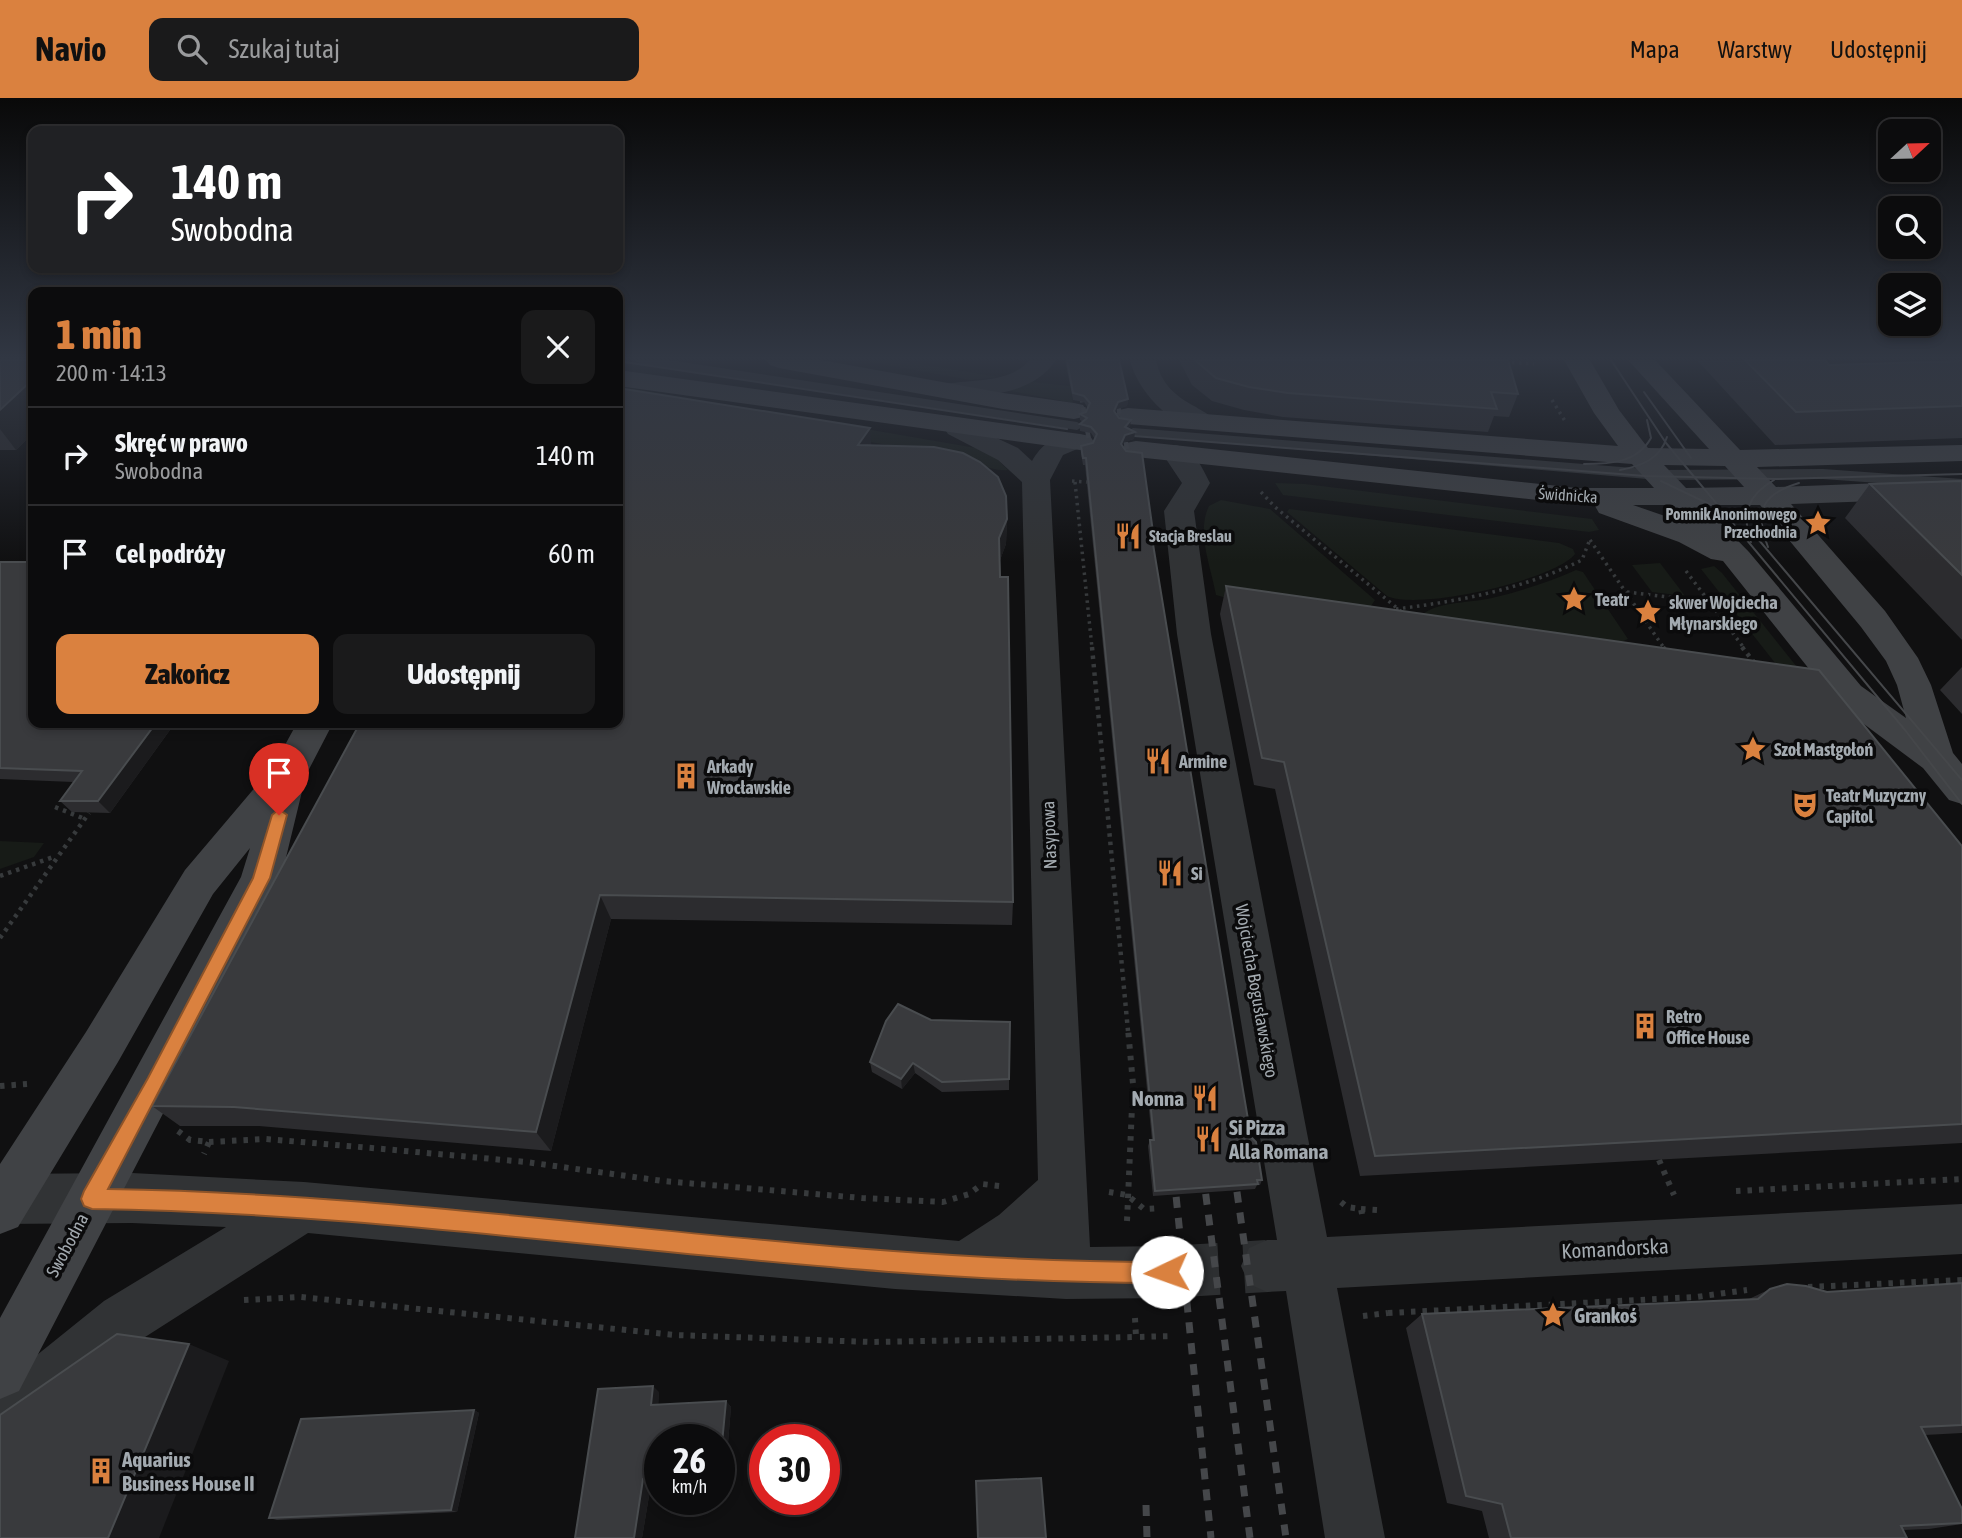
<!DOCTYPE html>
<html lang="pl">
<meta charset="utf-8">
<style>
body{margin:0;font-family:"Asap Condensed",sans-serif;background:#1a1a1b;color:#f1f3f6;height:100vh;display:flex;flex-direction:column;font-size:26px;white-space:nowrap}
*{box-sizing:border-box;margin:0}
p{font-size:23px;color:#9a9b9d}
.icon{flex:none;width:38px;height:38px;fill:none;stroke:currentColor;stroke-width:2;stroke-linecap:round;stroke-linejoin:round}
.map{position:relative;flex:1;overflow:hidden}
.drawer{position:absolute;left:28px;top:189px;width:595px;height:441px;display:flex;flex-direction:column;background:#0c0c0d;border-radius:14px;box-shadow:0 4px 10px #0003,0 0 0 2px #2c2c2e}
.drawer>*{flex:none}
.banner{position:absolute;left:28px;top:28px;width:595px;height:147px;border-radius:14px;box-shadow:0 4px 10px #0003,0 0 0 2px #2c2c2e;background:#202124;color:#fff;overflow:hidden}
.needle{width:46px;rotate:68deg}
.fabs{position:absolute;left:1878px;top:21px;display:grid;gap:14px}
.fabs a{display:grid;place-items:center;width:63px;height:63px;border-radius:14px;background:#0c0c0d;box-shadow:0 4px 10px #0003,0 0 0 2px #2c2c2e;font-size:35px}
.speed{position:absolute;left:644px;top:1326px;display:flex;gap:14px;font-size:35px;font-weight:700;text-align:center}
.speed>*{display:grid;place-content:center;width:91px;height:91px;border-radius:50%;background:#0c0c0d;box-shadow:0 4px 10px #0003,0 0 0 2px #2c2c2e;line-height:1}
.speed small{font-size:18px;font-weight:400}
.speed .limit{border:10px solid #d22;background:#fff;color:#111}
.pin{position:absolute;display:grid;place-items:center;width:60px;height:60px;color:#fff;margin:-72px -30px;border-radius:50% 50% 50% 0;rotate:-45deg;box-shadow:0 0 7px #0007}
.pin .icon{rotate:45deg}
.me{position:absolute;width:77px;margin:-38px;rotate:267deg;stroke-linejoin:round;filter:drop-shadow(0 0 5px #0008)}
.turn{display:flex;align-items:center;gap:24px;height:147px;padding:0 28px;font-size:32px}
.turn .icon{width:91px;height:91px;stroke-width:2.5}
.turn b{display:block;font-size:49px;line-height:60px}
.round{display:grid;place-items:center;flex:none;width:74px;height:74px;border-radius:14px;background:#1a1a1b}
.summary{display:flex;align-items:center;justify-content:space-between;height:119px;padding:0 28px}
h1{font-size:42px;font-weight:800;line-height:52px;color:#da813f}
.button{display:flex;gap:14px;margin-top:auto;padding:14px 28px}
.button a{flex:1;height:80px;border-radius:14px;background:#da813f;color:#111;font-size:28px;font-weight:800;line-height:80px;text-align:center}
.button a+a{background:#1a1a1b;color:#f1f3f6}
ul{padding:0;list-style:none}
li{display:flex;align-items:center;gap:21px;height:98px;padding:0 28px;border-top:2px solid #2c2c2e}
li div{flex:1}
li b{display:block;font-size:26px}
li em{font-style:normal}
header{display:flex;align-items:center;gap:42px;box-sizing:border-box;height:98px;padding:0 35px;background:#da813f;color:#111}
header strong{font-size:33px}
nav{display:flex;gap:38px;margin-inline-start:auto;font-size:24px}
.search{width:490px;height:63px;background:#1a1a1b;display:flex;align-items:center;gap:18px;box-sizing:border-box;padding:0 24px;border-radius:14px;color:#9a9b9d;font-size:26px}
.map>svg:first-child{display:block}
.green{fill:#171b17}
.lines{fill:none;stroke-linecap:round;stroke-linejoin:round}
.street-tunnel{stroke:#2d2f31;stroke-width:52;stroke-dasharray:52 25;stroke-linecap:butt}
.path-far2{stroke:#373a3c;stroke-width:3.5;stroke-dasharray:2.5 4.5;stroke-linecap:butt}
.path-far1{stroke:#373a3c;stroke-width:4.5;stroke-dasharray:3.5 5;stroke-linecap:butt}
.path{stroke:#373a3c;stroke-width:6;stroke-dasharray:4.5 7;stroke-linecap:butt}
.lane{fill:#313335;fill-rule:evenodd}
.street{fill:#313335;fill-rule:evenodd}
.secondary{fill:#404245;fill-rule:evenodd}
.tram{stroke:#45474a;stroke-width:2}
.rail-far1{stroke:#45474a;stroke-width:4.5;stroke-dasharray:7 5;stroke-linecap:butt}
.rail{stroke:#45474a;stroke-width:7;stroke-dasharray:11 10;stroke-linecap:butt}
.wall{fill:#2c2c2f}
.shaded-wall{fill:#1b1b1d}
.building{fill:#393a3d;stroke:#494c4f;stroke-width:2}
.route{fill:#da813f;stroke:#8e5429;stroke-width:2}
.labels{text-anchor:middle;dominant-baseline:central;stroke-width:7;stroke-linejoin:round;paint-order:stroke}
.far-street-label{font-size:16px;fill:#a3aab0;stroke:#0b0b0c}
.far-poi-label{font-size:16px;font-weight:bold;fill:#a3aab0;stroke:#0b0b0c;text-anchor:end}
.poi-label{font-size:18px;font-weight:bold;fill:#a3aab0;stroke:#0b0b0c;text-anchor:start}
.street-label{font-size:18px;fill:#a3aab0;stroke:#0b0b0c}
.near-poi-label{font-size:21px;font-weight:bold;fill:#a3aab0;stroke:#0b0b0c;text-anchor:start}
.near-street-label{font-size:21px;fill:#a3aab0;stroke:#0b0b0c}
</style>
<header>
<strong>Navio</strong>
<div class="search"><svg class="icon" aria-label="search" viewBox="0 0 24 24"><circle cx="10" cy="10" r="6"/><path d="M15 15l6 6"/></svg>Szukaj tutaj</div>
<nav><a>Mapa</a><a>Warstwy</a><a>Udostępnij</a></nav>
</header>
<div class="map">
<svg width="1962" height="1440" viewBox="0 0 1962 1440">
<rect width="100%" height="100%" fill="#101011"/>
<g class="green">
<polygon points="859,262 895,262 999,279 970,282"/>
<polygon points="1033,284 1070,288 1073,305 1005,292"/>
<path d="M618 288 976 350 995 359 1008 372C991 374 966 361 948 357L618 302Z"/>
<polygon points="1275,385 1305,386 1592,421 1599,432 1589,434 1283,397"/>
<path d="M1221 402 1270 411 1375 502 1371 508C1326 511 1258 509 1216 497 1211 469 1196 434 1209 408Z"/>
<path d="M1289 411 1559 445 1573 451 1575 456C1555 482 1418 513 1387 498L1287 414Z"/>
<polygon points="1660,465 1685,498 1652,494 1632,467"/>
<polygon points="1714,468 1722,475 1797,569 1779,570 1701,471"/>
<path d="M1576 472 1583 474 1628 541 1607 550 1423 516C1440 503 1472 505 1492 500 1521 493 1549 484 1576 472Z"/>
<polygon points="0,743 44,745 34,759 0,771"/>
</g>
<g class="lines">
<polyline class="street-tunnel" points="1167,1174 1267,1168"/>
<g class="path-far2">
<polyline points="1505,264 1534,266"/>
<polyline points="1552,302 1565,323"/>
<polyline points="1072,383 1087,384"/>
<polyline points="1075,384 1092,550"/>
<polyline points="1261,394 1275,409 1403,515"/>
<polyline points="1590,442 1664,550"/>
<polyline points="1686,473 1744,550"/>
<polyline points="1627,494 1708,504"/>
<path d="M1396 511C1461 503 1523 491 1582 462L1590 441"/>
</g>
<g class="path-far1">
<polyline points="1092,549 1128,933"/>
<polyline points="1663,549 1666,553"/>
<polyline points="1742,549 1756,567"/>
<polyline points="55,709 85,721"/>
<polyline points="0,778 56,758"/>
<polyline points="0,840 89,715"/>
</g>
<g class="path">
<polyline points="0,988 27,986"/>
<polyline points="178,1033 190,1042 209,1044 204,1056"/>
<polyline points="209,1044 266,1041 383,1051 526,1064 663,1083 862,1100 943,1104 969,1096 982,1086 1000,1088"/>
<polyline points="1659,1062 1674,1097"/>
<polyline points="1736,1093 1962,1081"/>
<polyline points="1109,1094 1127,1097 1144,1111 1161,1110"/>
<polyline points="1341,1104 1347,1109 1361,1111 1362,1116"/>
<polyline points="1361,1111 1377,1112"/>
<polyline points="1127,1123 1133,986 1128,931"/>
<polyline points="1808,1189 1962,1182"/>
<polyline points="244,1202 301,1199 675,1237 871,1244 1136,1239"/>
<polyline points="1388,1215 1696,1199 1747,1192"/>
<polyline points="1363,1218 1388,1215"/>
<polyline points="1135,1220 1136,1239 1172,1238"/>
</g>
<g class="lane">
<polygon points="634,262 669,262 1077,324 1084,328 1077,332 641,266"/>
<polygon points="1133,330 1659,372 1823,371 1962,381 1962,391 1823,381 1659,382 1128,337 1126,334"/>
</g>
<g class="street">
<path d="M1030 262H1056C1032 297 989 297 950 301L941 299 937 293 941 287C970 280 1008 287 1030 262Z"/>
<path d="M1130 262H1156C1161 286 1175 298 1196 309 1203 314 1210 316 1215 323L1211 329C1176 337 1137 293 1130 262Z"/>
<path d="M958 322 1018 350 1032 363C1042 345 1060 332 1082 337L1086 343 1082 349 1063 357 1050 382 1090 1149 1167 1148 1185 1156 1193 1174 1185 1192 1167 1200 1066 1201 895 1191 308 1135 142 1241 75 1295 20 1353 0 1361V1293L37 1257 104 1203 226 1129 132 1125 0 1126V1076L132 1075 304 1084 959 1143 999 1117 1038 1082 1022 384 998 362 948 336 944 330 948 324Z"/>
<path d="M1176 347C1194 351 1202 369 1210 385L1194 413 1211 536 1327 1139 1962 1106V1156L1337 1190 1385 1440H1325L1286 1193 1267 1194 1249 1186 1241 1168 1249 1150 1267 1142H1277L1177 536 1164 413 1182 385 1162 355 1166 349Z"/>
</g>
<g class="secondary">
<polygon points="766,262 821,262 1003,295 1074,305 1083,307 1087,313 1083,319 1074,321 1003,311 779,270 770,267"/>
<path d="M1564 262H1590L1619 312 1648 350 1709 351 1628 262H1655L1740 352 1962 347V363L1757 369 1776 389 1962 382V400L1791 406 1885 513 1918 560 1931 587 1953 655 1962 666V706L1949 702 1923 670 1837 606 1723 463 1711 461 1679 444 1599 415 1595 408 1136 359 1126 357 1122 351 1126 345 1136 343 1577 390H1654L1632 366 1128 326 1119 324 1115 318 1119 312 1128 310 1618 348 1594 315ZM1664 367 1725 368 1744 389 1686 390ZM1633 407H1671L1688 426ZM1703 407H1760L1861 529 1886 563 1897 587 1906 620 1861 588 1749 454Z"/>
<polygon points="618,272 1080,336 1090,338 1094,344 1090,350 1080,352 618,288"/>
<polygon points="297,625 333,625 306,677 281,780 170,1002 19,1293 0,1301 0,1220 241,779 250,750 213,796 118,964 18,1129 0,1136 0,1066 86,934 185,772 274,667"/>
</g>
<g class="tram">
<polyline points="1611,262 1666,345 1905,632 1962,706"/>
<polyline points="618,263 1067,331"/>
<polyline points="1644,294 1691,360"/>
<polyline points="1134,338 1645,378 1776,381 1962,376"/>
<path d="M1584 366C1610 366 1637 365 1651 340L1647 322"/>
<path d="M1620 372C1642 368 1660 361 1667 339"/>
<polyline points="1661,383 1711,407"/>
<polyline points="1758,441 1962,682"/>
<path d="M1751 444C1741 416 1748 397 1774 382"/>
<path d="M1768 449C1754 413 1762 396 1799 385"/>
</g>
<g class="rail-far1">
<polyline points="1075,262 1093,365"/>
<polyline points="1108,262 1132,373"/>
</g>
<g class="rail">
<polyline points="1234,1073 1286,1440"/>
<polyline points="1203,1075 1250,1440"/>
<polyline points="1174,1078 1211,1440"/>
<polyline points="1146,1407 1147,1440"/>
</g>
</g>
<g class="wall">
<polygon points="0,262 33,262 33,335 16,352 0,352"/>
<polygon points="1065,262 1119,262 1128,301 1127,308 1117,311 1115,314 1130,329 1128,330 1135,334 1134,341 1124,344 1122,347 1152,441 1251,1039 1262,1082 1260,1087 1257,1087 1255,1091 1153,1098 1148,1048 1150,1042 1152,1042 1085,367 1083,367 1081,355 1081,348 1093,345 1095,341 1091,335 1080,333 1080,326 1083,324 1080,322 1080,316 1086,314 1088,310 1084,304 1073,302"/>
<polygon points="1179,262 1508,262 1518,296 1509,319 1494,318 1488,334 1283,319 1244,312 1212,303 1192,287"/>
<polygon points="1697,262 1825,262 1829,267 1962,263 1962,340 1775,347"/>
<polygon points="871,348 1007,421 1006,446 1000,462 1013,804 1012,827 611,821 551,1053 259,1028 180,1028 152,1008"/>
<polygon points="1962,383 1962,542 1845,420 1870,386"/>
<polygon points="0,464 33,625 175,625 110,715 72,714 60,703 73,684 0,681"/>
<polygon points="1226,488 1962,748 1962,1045 1360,1078 1275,691 1254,687 1220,516"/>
<polygon points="1962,569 1962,616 1940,592"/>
<polygon points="886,923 1009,981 1009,992 942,994 915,975 902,991 872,974 870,964"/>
<polygon points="1962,1185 1962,1335 1925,1337 1962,1411 1962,1426 1929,1431 1903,1432 1907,1440 1489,1440 1482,1413 1447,1405 1406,1230 1422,1216 1749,1201 1770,1191 1827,1194"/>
<polygon points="659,1294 658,1307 726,1303 731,1309 725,1381 719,1382 719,1342 660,1342 660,1385 651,1386 642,1440 575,1440"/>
<polygon points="474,1312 479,1315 457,1414 277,1422 269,1420"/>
</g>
<g class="shaded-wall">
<polygon points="30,284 33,289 33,335 16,352 0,331 0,312"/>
<polygon points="1128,301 1127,308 1117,311 1113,319 1114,313 1118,304"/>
<polygon points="1131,322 1130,329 1124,335 1125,329"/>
<polygon points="870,330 872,355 858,347"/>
<polygon points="1135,334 1134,341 1124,344 1120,352 1121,346 1125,337"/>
<polygon points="1007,421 1006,446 999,465 999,440"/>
<polygon points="156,625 175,625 110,715 98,703"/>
<polygon points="600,797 611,821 551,1053 536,1034"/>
<polygon points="913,965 915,975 902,991 901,981"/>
<polygon points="189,1246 229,1263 159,1440 108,1440"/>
<polygon points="653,1288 659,1294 658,1313 651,1307"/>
<polygon points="726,1303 731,1309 725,1381 719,1377"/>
<polygon points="474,1312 479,1315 457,1414 451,1412"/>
<polygon points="643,1381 651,1386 642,1440 634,1440"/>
</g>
<g class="building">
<polygon points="0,262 33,262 33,285 30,284 0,312"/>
<polygon points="1067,262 1119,262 1128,301 1118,304 1114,313 1119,320 1131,322 1125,329 1135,334 1125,337 1121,346 1126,353 1142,355 1153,434 1151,434 1243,992 1251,1039 1256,1044 1262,1082 1257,1082 1258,1086 1155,1093 1150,1042 1154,1042 1086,360 1083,360 1081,348 1093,345 1097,336 1091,329 1080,326 1087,320 1080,316 1086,314 1090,305 1084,298 1073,295"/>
<polygon points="1195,262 1508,262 1518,296 1491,294 1497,311 1288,295 1249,289 1216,280"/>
<polygon points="1745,262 1825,262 1829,267 1962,263 1962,308 1796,314"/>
<polygon points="618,290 870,330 858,347 934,349 963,355 980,364 998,379 1006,398 1007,421 999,440 1000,479 1008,479 1013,804 600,797 536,1034 234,1009 152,1008 360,625 618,625"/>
<polygon points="1962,383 1962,477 1870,386"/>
<polygon points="0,464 33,464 33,625 156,625 98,703 60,703 82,673 0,670"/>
<polygon points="1226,488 1819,572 1962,748 1962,1026 1375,1058 1284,664 1262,660"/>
<polygon points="898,906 931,922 1010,924 1009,981 942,984 913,965 901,981 870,964 886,923"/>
<polygon points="1962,1185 1962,1327 1921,1329 1962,1411 1962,1425 1901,1428 1907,1440 1511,1440 1502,1406 1466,1398 1422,1216 1758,1201 1770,1191 1787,1186 1806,1188 1827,1194"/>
<polygon points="117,1236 189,1246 108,1440 0,1440 0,1317"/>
<polygon points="653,1288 651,1307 726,1303 719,1377 719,1342 660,1342 660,1380 643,1381 634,1440 575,1440 598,1291"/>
<polygon points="474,1312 451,1412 269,1420 301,1321"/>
<polygon points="1041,1380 1046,1440 978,1440 976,1383"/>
</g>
<linearGradient id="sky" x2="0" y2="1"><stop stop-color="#090909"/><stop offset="0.56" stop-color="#313743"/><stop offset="1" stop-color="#313743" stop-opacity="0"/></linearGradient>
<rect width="1962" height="464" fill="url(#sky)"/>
<path class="route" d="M279 711 287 717 270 780 108 1091C462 1096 813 1165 1167 1164L1175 1167 1178 1174 1175 1182 1167 1185C807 1186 451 1116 92 1111L84 1108 81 1101 84 1093 148 980 253 780 272 717Z"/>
<defs>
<g id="sight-bare" transform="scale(2.1)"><path d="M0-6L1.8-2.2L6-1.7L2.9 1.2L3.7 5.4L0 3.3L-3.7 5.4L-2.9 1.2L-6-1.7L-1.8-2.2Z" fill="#da813f" stroke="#0b0b0c" stroke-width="2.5" paint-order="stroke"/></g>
<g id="restaurant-bare" transform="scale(2.1)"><path d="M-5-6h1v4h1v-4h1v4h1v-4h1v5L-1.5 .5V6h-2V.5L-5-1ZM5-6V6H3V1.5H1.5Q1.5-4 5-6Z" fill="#da813f" stroke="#0b0b0c" stroke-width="2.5" paint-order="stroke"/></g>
<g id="building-bare" transform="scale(2.1)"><path d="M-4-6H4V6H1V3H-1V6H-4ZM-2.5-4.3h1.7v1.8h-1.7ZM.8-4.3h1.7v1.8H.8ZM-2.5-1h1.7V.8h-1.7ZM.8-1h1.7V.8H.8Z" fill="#da813f" stroke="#0b0b0c" stroke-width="2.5" paint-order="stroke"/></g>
<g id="theatre-bare" transform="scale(2.1)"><path d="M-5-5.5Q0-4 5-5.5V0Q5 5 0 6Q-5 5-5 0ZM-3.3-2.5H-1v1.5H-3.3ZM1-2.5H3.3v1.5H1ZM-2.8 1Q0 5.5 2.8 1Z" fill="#da813f" stroke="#0b0b0c" stroke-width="2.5" paint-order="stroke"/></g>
</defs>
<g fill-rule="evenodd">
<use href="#sight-bare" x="1818" y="425"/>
<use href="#restaurant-bare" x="1128" y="438"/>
<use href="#sight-bare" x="1574" y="501"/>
<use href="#sight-bare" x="1648" y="514"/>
<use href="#sight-bare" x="1753" y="651"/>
<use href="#restaurant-bare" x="1158" y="663"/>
<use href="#building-bare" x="686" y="678"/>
<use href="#theatre-bare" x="1805" y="707"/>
<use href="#restaurant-bare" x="1170" y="775"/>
<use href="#building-bare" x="1645" y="928"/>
<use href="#restaurant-bare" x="1205" y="1000"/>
<use href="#restaurant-bare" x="1208" y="1041"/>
<use href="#sight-bare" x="1553" y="1217"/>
<use href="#building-bare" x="101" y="1373"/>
</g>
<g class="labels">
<g class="far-street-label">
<text transform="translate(1568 397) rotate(4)">Świdnicka</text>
</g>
<g class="far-poi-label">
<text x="1797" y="416">Pomnik Anonimowego<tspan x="1797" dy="18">Przechodnia</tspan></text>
<text x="1149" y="438" text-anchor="start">Stacja Breslau</text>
</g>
<g class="poi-label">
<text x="1595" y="501">Teatr</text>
<text x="1669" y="504">skwer Wojciecha<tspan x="1669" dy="21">Młynarskiego</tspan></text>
<text x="1774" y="651">Szoł Mastgołoń</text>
<text x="1179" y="663">Armine</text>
<text x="707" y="668">Arkady<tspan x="707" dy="21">Wrocławskie</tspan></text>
<text x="1826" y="697">Teatr Muzyczny<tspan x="1826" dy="21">Capitol</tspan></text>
<text x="1191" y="775">Si</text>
<text x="1666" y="918">Retro<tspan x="1666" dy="21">Office House</tspan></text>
</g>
<g class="street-label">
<text transform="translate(1049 737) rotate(-92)">Nasypowa</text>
<text transform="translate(1257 893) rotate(80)">Wojciecha Bogusławskiego</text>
<text transform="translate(67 1147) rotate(-62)">Swobodna</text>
</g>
<g class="near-poi-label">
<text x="1184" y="1000" text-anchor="end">Nonna</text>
<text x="1229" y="1029">Si Pizza<tspan x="1229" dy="24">Alla Romana</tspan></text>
<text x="1574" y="1217">Grankoś</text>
<text x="122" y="1361">Aquarius<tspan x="122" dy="24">Business House II</tspan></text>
</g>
<g class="near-street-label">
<text transform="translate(1615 1150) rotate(-3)">Komandorska</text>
</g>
</g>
</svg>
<div class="fabs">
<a><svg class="needle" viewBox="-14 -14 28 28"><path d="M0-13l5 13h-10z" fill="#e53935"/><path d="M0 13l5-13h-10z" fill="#9a9b9d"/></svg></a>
<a><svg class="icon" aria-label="search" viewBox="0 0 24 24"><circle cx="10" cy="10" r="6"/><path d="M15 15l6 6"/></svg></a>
<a><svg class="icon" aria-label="layers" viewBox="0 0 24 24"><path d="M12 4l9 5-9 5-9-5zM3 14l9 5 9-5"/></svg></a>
</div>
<div class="speed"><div>26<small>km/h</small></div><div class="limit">30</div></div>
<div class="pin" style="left:279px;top:717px;background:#d93025"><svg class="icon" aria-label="arrive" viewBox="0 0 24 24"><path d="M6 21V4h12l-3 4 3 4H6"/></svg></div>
<svg class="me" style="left:1167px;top:1174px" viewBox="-20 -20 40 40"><circle r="19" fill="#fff"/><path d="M0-13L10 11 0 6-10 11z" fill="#da813f"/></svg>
<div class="banner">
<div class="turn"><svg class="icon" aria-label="right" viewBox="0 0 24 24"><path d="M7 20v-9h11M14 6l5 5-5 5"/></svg><div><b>140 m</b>Swobodna</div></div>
</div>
<section class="drawer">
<div class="summary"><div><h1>1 min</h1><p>200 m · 14:13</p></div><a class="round"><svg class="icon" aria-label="close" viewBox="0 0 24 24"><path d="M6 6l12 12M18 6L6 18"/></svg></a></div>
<ul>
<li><svg class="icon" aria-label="right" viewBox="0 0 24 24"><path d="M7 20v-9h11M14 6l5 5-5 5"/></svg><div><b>Skręć w prawo</b><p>Swobodna</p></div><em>140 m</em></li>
<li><svg class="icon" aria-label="arrive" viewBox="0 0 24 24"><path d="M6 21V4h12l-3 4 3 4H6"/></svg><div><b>Cel podróży</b></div><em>60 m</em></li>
</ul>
<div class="button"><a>Zakończ</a><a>Udostępnij</a></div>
</section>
</div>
